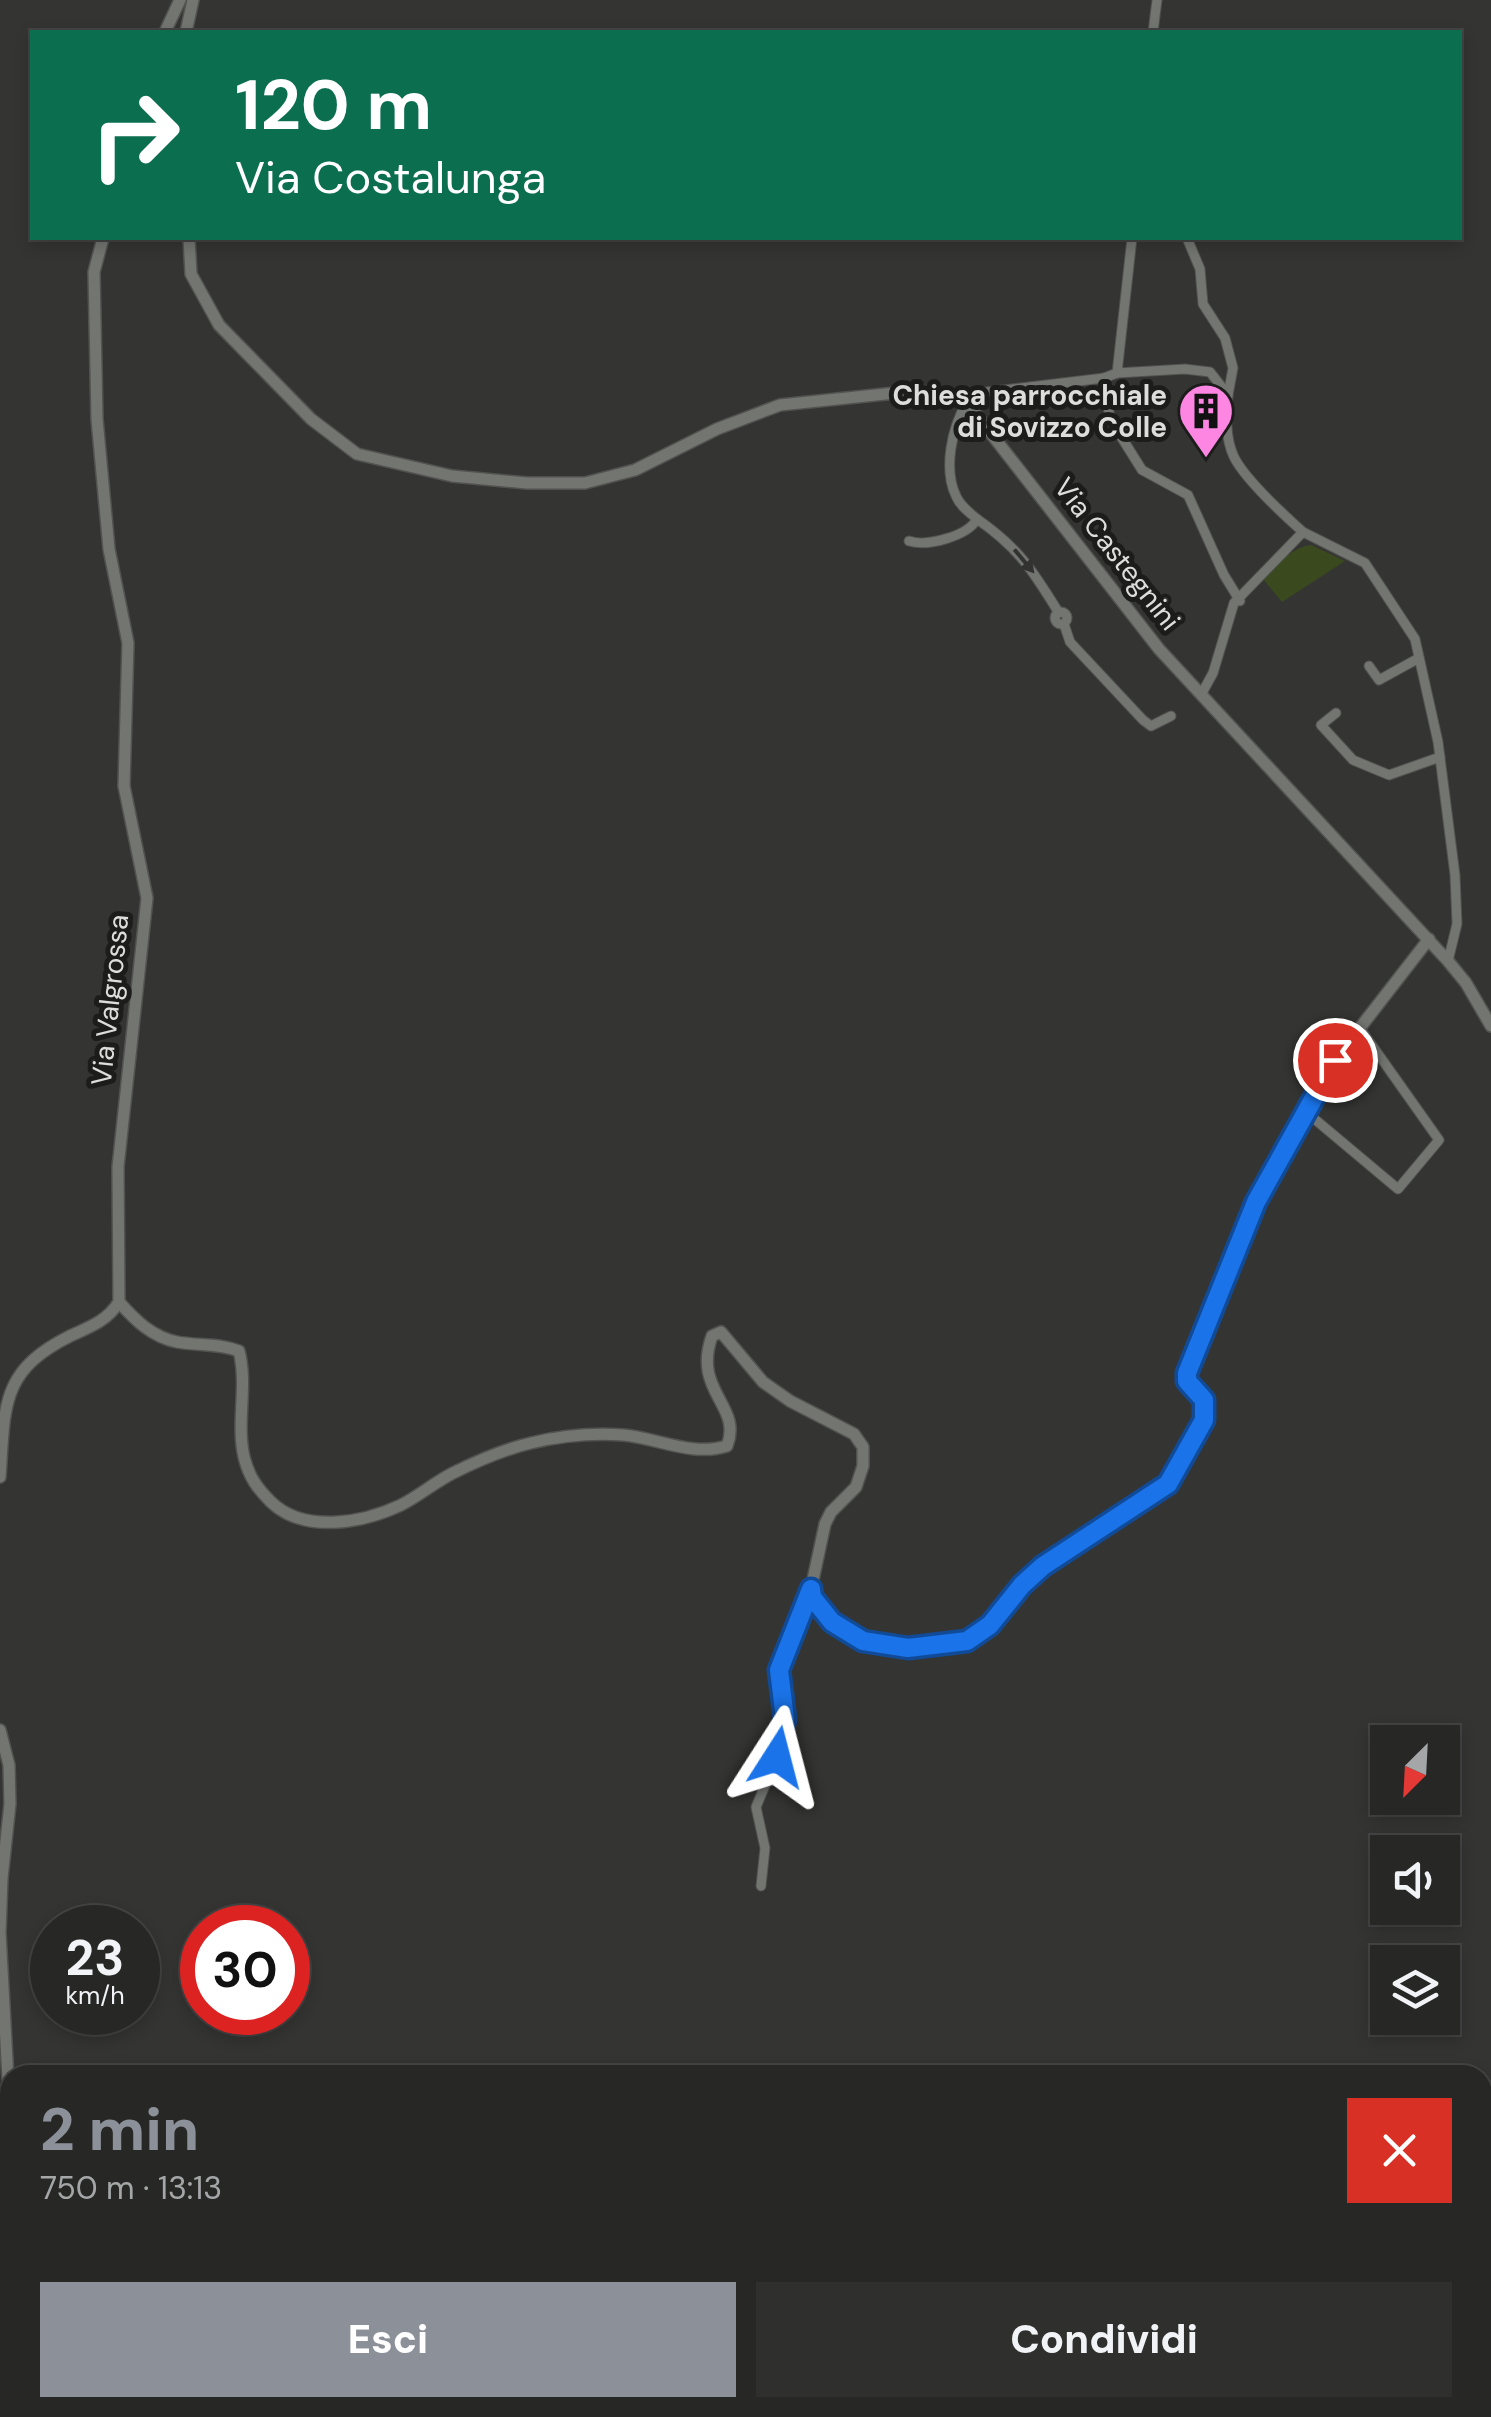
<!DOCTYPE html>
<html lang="it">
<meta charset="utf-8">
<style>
body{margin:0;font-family:"DM Sans",sans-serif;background:#2f302e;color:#f1f3f6;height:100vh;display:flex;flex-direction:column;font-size:38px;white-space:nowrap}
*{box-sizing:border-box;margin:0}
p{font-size:32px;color:#a4a6a7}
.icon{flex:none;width:55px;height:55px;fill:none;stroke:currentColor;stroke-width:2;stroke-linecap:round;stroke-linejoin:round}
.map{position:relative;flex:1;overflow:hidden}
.drawer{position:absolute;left:0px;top:2065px;width:1492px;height:352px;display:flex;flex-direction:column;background:#272826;border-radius:30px 30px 0 0;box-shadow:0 5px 15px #0003,0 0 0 2px #434443}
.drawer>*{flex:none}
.banner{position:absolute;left:30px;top:30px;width:1432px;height:210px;border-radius:0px;box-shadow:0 5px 15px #0003,0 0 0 2px #434443;background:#0b6e4f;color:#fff;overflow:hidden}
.needle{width:65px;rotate:204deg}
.fabs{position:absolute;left:1370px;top:1725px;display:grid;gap:20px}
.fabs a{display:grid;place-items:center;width:90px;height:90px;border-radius:0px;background:#272826;box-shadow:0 5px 15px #0003,0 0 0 2px #434443;font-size:50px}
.speed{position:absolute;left:30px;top:1905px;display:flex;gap:20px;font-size:50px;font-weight:700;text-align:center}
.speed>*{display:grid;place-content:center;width:130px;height:130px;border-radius:50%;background:#272826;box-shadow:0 5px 15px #0003,0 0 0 2px #434443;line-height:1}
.speed small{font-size:25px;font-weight:400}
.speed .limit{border:15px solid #d22;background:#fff;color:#111}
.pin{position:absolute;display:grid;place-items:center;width:85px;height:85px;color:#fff;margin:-42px;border:5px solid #fff;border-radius:50%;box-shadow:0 2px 10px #0007}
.me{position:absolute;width:110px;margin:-55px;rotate:9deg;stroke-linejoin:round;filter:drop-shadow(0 0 8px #0008)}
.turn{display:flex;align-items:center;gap:35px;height:210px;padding:0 40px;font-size:45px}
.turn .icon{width:130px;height:130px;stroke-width:2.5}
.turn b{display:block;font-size:70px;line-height:85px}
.round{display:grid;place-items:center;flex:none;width:105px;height:105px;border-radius:0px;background:#2f302e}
.head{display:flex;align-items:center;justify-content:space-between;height:170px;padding:0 40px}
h1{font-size:60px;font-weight:800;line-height:75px;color:#8c9099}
.primary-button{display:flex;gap:20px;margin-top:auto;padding:20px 40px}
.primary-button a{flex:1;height:115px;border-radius:0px;background:#8c9099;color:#fff;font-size:40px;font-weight:800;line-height:115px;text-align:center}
.primary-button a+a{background:#2f302e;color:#f1f3f6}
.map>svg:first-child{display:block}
.green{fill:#3a4a1e}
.forest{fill:#597327}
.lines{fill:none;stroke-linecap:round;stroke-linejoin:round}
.minor-casing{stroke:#525350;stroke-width:11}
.tertiary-casing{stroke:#525350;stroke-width:14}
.minor{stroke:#737571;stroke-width:9}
.tertiary{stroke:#737571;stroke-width:11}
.oneway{fill:#323330}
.route-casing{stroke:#114b97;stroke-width:25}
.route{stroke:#1a73e8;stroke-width:18}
.labels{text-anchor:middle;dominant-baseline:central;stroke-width:10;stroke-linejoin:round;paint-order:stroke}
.poi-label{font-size:28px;font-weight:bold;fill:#dddedc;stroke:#1c1d1b;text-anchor:end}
.street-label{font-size:28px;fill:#dddedc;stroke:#1c1d1b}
</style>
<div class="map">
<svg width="1491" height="2417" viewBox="0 0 1491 2417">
<rect width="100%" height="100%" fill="#343532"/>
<path class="green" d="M1311 545 1345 561 1282 602 1263 579C1277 565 1290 548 1311 545Z"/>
<polygon class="forest" points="1491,2165 1491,2417 1333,2417 1337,2408 1482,2408 1482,2167"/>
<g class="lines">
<g class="minor-casing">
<g id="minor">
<polyline points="1153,32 1157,0"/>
<polyline points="1187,238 1200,269 1203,304 1225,338 1233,368 1228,395"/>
<path d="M1117 373 1185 369 1210 372 1228 395C1226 415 1225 438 1234 457 1245 479 1284 515 1303 532L1234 603 1213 673 1202 693"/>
<polyline points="1104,378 1110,419 1142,470 1188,495 1224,575 1240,601"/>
<polyline points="961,395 1104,378 1117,373 1132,238"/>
<path d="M977 519C1019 548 1033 571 1059 613"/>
<polyline points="1303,532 1365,563 1415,639 1438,742 1455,875 1457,924 1448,961"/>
<path d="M909 541C927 547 968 536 977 519 970 513 960 506 956 496 943 469 952 428 966 404"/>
<circle cx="1061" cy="618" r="6"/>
<polyline points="1064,624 1070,642 1143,720 1151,726 1171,716"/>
<polyline points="1369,666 1379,680 1419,658"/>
<polyline points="1336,713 1321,725 1353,760 1389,775 1440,757"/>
<polyline points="1305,1111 1398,1189 1439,1140 1359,1027"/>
<polyline points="761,1886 765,1848 756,1807 777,1757 785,1719 779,1670 811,1589"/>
<polyline points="98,2408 128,2417"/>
<polyline points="74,2417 73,2411 77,2408"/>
<polyline points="243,2417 270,2408"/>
<polyline points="662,2417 665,2408"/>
</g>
</g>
<g class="tertiary-casing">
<g id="tertiary">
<polyline points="165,32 180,0"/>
<polyline points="186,32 193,0"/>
<polyline points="189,238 191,274 219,325 311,419 357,454 452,476 527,483 585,483 635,470 717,429 780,405 914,391 961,395 1159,649 1448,961 1466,983 1491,1026"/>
<path d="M119 1302C135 1320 152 1337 177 1342 199 1346 218 1343 239 1351 248 1386 236 1422 244 1457 249 1477 257 1488 271 1502 304 1534 363 1523 401 1505 419 1496 435 1482 453 1473 477 1461 505 1449 531 1443 560 1436 593 1433 623 1435 658 1438 692 1457 727 1446 743 1405 692 1392 712 1336L721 1332 763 1382 790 1401 854 1434 863 1447V1466L856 1487 831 1512 825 1524 811 1589C817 1649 934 1662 975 1637 999 1623 1012 1594 1032 1576 1069 1542 1118 1517 1160 1491 1173 1480 1208 1424 1207 1407 1206 1397 1193 1388 1187 1381V1373L1245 1226 1313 1096 1335 1060 1429 939"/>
<path d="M0 1477C5 1406 0 1371 70 1336 90 1327 107 1321 119 1302L118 1167 147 898 124 786 128 643 109 549 97 419 94 272 103 238"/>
<polyline points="0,1730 9,1765 10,1804 2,1878 0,1933 10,2115"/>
<polyline points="27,2408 29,2417"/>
</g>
</g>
<use href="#minor" class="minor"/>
<use href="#tertiary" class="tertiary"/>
</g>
<defs><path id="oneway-solid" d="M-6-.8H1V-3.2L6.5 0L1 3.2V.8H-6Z" transform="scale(2.5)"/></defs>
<use class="oneway" href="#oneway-solid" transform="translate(1024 561) rotate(50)"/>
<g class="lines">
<g class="route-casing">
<polyline id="route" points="777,1757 785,1719 779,1670 811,1589 812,1597 832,1622 863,1641 908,1648 967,1641 990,1625 1022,1585 1043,1566 1168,1484 1204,1420 1204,1400 1187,1381 1187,1373 1256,1202 1335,1060"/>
</g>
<use href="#route" class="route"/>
</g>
<defs>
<g id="building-pin" transform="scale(2.875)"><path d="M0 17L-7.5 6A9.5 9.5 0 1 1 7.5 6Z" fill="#fd86e3" stroke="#1c1d1b"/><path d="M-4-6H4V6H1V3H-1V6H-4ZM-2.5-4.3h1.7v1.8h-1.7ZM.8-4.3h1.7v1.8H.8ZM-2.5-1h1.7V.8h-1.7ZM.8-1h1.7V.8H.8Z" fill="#111"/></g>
</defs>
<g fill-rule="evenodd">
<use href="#building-pin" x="1206" y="411"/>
</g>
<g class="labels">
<g class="poi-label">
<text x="1167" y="395">Chiesa parrocchiale<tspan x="1167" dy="32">di Sovizzo Colle</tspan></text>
</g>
<g class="street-label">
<text transform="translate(1117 554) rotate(52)">Via Castegnini</text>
<text transform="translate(110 1000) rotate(-84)">Via Valgrossa</text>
</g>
</g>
</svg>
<div class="fabs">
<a><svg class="needle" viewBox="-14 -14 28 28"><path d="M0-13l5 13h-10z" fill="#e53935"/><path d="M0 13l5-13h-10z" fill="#a4a6a7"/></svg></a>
<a><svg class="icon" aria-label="sound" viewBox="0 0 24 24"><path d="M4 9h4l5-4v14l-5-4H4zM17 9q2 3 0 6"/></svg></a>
<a><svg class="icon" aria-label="layers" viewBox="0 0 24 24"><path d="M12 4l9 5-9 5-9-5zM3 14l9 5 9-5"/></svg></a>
</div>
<div class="speed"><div>23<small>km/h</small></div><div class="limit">30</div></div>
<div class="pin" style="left:1335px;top:1060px;background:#d93025"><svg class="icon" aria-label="arrive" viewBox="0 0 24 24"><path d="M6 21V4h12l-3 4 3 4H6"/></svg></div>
<svg class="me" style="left:777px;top:1757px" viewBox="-20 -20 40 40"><path d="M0-17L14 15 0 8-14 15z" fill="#1a73e8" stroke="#fff" stroke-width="4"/></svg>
<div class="banner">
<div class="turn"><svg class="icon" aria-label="right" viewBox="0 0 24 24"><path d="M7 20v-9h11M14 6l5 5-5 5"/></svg><div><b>120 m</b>Via Costalunga</div></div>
</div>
<section class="drawer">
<div class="head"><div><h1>2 min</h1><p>750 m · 13:13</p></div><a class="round" style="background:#d93025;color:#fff"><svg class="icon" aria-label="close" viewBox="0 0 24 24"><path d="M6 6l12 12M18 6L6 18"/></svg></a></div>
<div class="primary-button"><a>Esci</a><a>Condividi</a></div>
</section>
</div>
